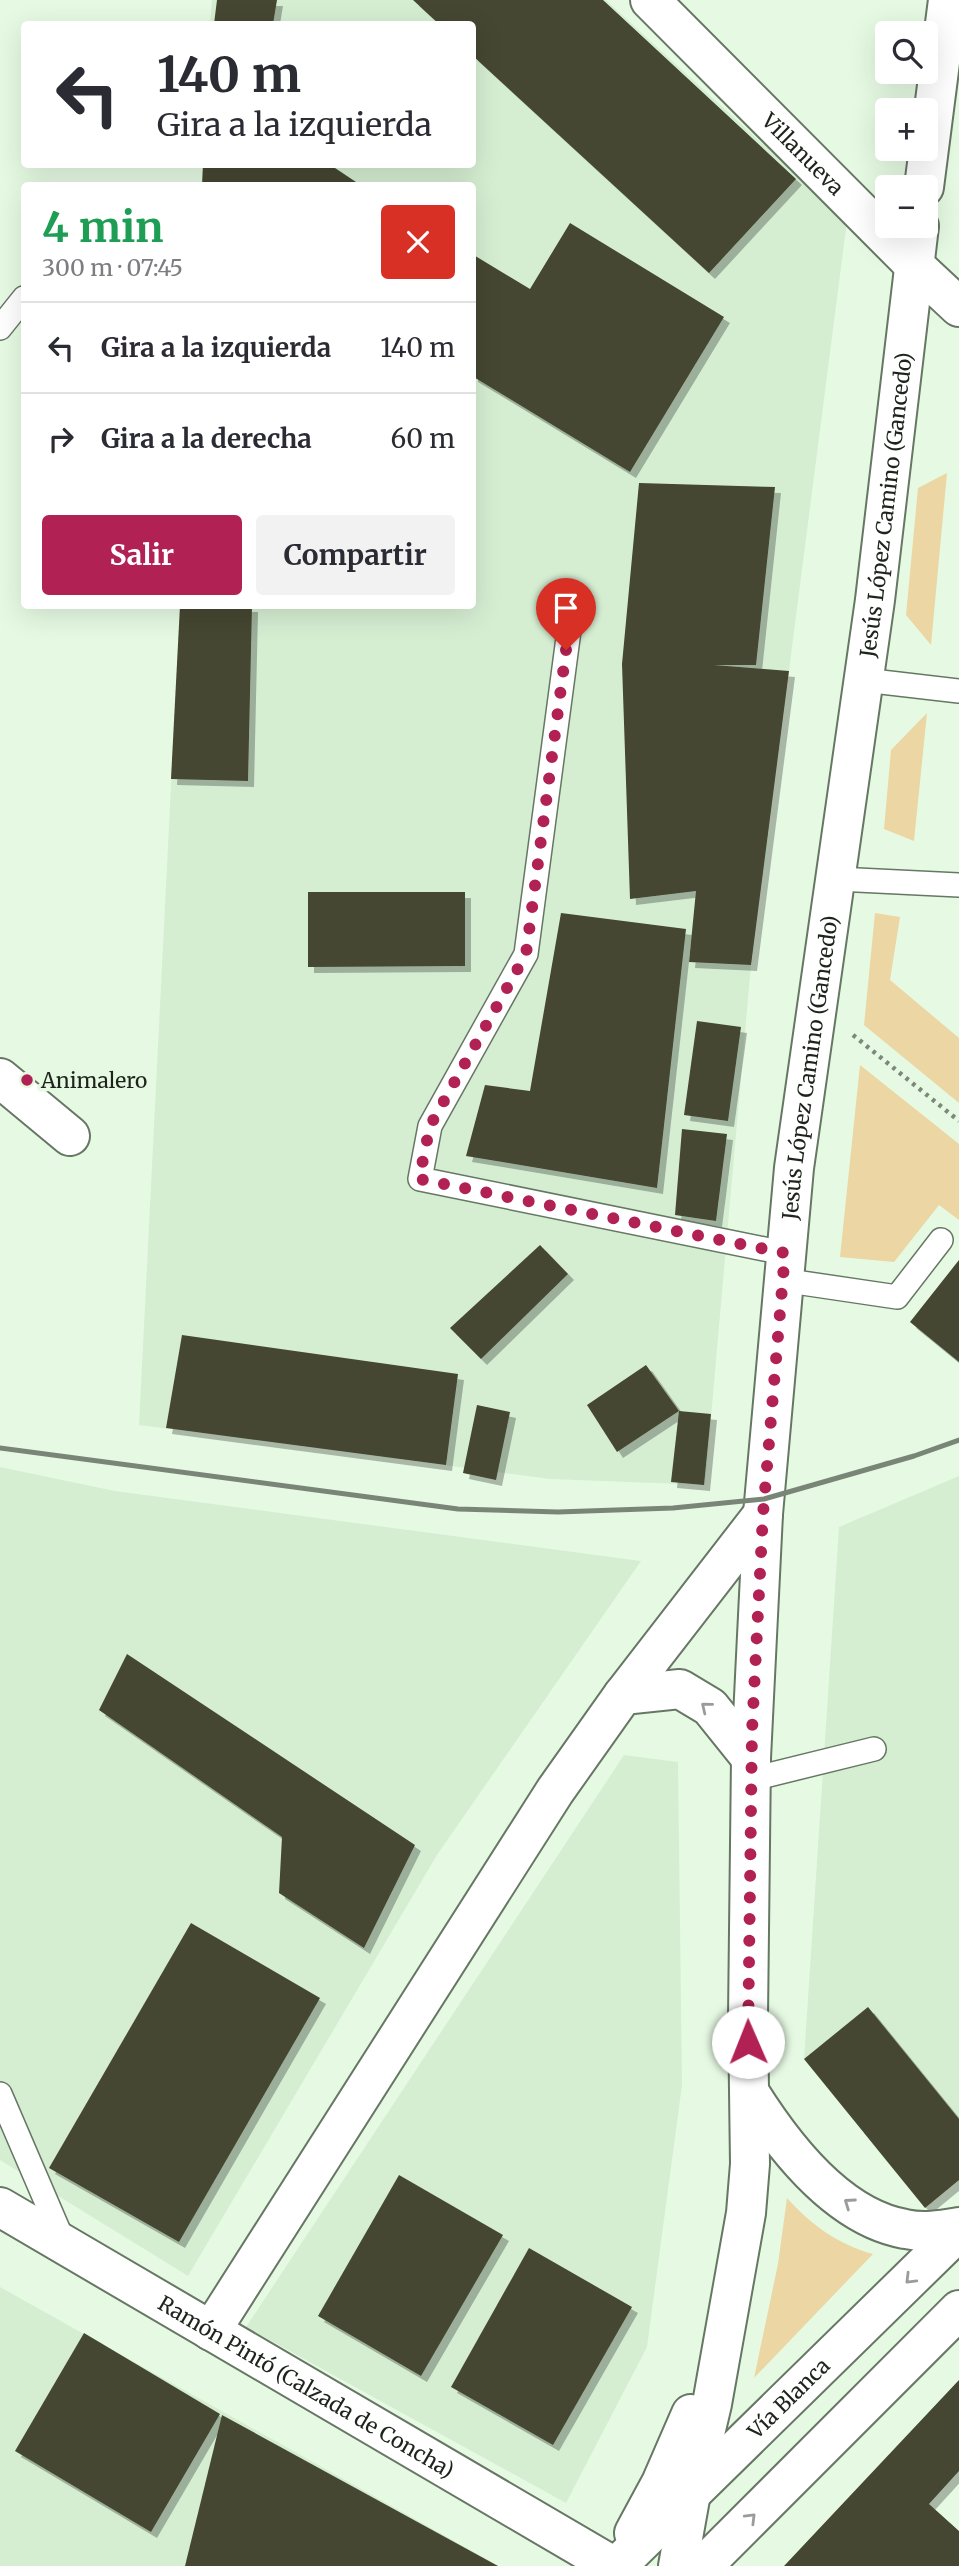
<!DOCTYPE html>
<html lang="es">
<meta charset="utf-8">
<style>
body{margin:0;font-family:Merriweather,serif;background:#f2f2f3;color:#2b2b33;height:100vh;display:flex;flex-direction:column;font-size:26px;white-space:nowrap}
*{box-sizing:border-box;margin:0}
p{font-size:23px;color:#7c7c81}
.icon{flex:none;width:38px;height:38px;fill:none;stroke:currentColor;stroke-width:2;stroke-linecap:round;stroke-linejoin:round}
.map{position:relative;flex:1;overflow:hidden}
.drawer{position:absolute;left:21px;top:182px;width:455px;height:427px;display:flex;flex-direction:column;background:#fff;border-radius:7px;box-shadow:0 7px 28px #0002}
.drawer>*{flex:none}
.top-card{position:absolute;left:21px;top:21px;width:455px;height:147px;border-radius:7px;box-shadow:0 7px 28px #0002;background:#fff;color:#2b2b33;overflow:hidden}
.buttons{position:absolute;left:875px;top:21px;display:grid;gap:14px}
.buttons a{display:grid;place-items:center;width:63px;height:63px;border-radius:7px;background:#fff;box-shadow:0 7px 28px #0002;font-size:35px}
.pin{position:absolute;display:grid;place-items:center;width:60px;height:60px;color:#fff;margin:-72px -30px;border-radius:50% 50% 50% 0;rotate:-45deg;box-shadow:0 0 7px #0007}
.pin .icon{rotate:45deg}
.me{position:absolute;width:77px;margin:-38px;rotate:359deg;stroke-linejoin:round;filter:drop-shadow(0 0 5px #0008)}
.turn{display:flex;align-items:center;gap:24px;height:147px;padding:0 21px;font-size:32px}
.turn .icon{width:91px;height:91px;stroke-width:2.5}
.turn b{display:block;font-size:49px;line-height:60px}
.round{display:grid;place-items:center;flex:none;width:74px;height:74px;border-radius:7px;background:#f2f2f3}
.overview{display:flex;align-items:center;justify-content:space-between;height:119px;padding:0 21px}
h1{font-size:42px;font-weight:700;line-height:52px;color:#1e9e55}
.primary-button{display:flex;gap:14px;margin-top:auto;padding:14px 21px}
.primary-button a{flex:1;height:80px;border-radius:7px;background:#b12153;color:#fff;font-size:28px;font-weight:700;line-height:80px;text-align:center}
.primary-button a+a{background:#f2f2f3;color:#2b2b33}
ul{padding:0;list-style:none}
li{display:flex;align-items:center;gap:21px;height:91px;padding:0 21px;border-top:2px solid #e1e1e2}
li div{flex:1}
li b{display:block;font-size:26px}
li em{font-style:normal}
.map>svg:first-child{display:block}
.built{fill:#d5eed2}
.green{fill:#ebd6a4}
.building{fill:#444730;filter:url(#shadow)}
.lines{fill:none;stroke-linecap:round;stroke-linejoin:round}
.lane-casing{stroke:#667764;stroke-width:26}
.street-casing{stroke:#667764;stroke-width:42}
.secondary-casing{stroke:#667764;stroke-width:42}
.primary-casing{stroke:#667764;stroke-width:42}
.path{stroke:#7c897a;stroke-width:4.5;stroke-dasharray:3.5 5;stroke-linecap:butt}
.lane{stroke:#fff;stroke-width:23}
.street{stroke:#fff;stroke-width:38}
.secondary{stroke:#fff;stroke-width:38}
.primary{stroke:#fff;stroke-width:38}
.rail{stroke:#798677;stroke-width:5}
.oneway{stroke:#999c99}
.route{stroke:#b12153;stroke-width:12;stroke-dasharray:0 21.6}
.poi-dot{fill:#b12153;stroke:#e6fae3;stroke-width:2.5}
.labels{text-anchor:middle;dominant-baseline:central;stroke-width:7;stroke-linejoin:round;paint-order:stroke}
.street-label{font-size:21px;fill:#1d241c;stroke:#e6fae3}
.poi-label{font-size:21px;fill:#1d241c;stroke:#e6fae3;text-anchor:start}
</style>
<div class="map">
<svg width="959" height="2566" viewBox="0 0 959 2566">
<defs>
<filter id="shadow"><feDropShadow dx="6" dy="6" stdDeviation="0" flood-color="#0004"/></filter>
</defs>
<rect width="100%" height="100%" fill="#e6fae3"/>
<g class="built">
<polygon points="212,0 606,0 847,221 751,965 705,1485 550,1479 139,1425 180,606 472,606 472,186 202,185 203,165 472,164 472,24 210,24"/>
<polygon points="0,1467 115,1491 641,1561 437,1855 188,2276 0,2160"/>
<polygon points="959,1476 959,2180 925,2208 804,2059 839,1527"/>
<polygon points="624,1755 678,1762 682,2085 647,2347 566,2503 246,2327"/>
<polygon points="0,2287 499,2566 0,2566"/>
</g>
<g class="green">
<polygon points="947,473 931,645 906,615 918,488"/>
<polygon points="927,713 914,841 884,829 891,750"/>
<polygon points="875,913 900,917 890,980 959,1038 959,1103 864,1025"/>
<polygon points="860,1065 959,1144 959,1220 939,1205 894,1262 840,1257"/>
<path d="M787 2198C810 2224 839 2245 873 2254L754 2378 778 2264Z"/>
</g>
<g class="building">
<polygon points="217,0 277,0 273,24 214,24"/>
<polygon points="413,0 603,0 796,179 709,273 472,55 472,24 439,24"/>
<polygon points="203,164 329,164 362,186 202,186"/>
<polygon points="570,223 724,317 630,472 472,376 472,254 530,289"/>
<polygon points="639,483 775,487 756,665 714,665 789,671 751,965 689,962 696,891 630,899 622,664"/>
<polygon points="180,606 252,606 248,781 171,779"/>
<polygon points="308,892 465,892 465,966 308,967"/>
<polygon points="561,913 686,929 657,1188 466,1156 485,1085 530,1091"/>
<polygon points="697,1021 741,1027 728,1121 684,1115"/>
<polygon points="682,1129 727,1134 716,1221 675,1215"/>
<polygon points="540,1245 568,1274 481,1359 450,1328"/>
<polygon points="959,1260 959,1362 910,1322"/>
<polygon points="182,1335 458,1374 446,1465 166,1428"/>
<polygon points="646,1365 679,1411 617,1452 587,1405"/>
<polygon points="477,1405 510,1412 496,1480 463,1473"/>
<polygon points="679,1411 711,1414 704,1485 671,1482"/>
<polygon points="127,1654 415,1845 364,1948 279,1893 282,1837 99,1710"/>
<polygon points="191,1923 320,1998 179,2242 49,2168"/>
<polygon points="868,2007 959,2119 959,2180 925,2208 804,2059"/>
<polygon points="399,2175 503,2235 421,2376 318,2316"/>
<polygon points="529,2248 632,2307 553,2445 451,2387"/>
<polygon points="84,2333 220,2414 151,2532 15,2451"/>
<polygon points="959,2380 959,2471 929,2504 959,2531 959,2566 784,2566"/>
<polygon points="222,2415 498,2566 185,2566"/>
</g>
<g class="lines">
<g class="lane-casing">
<g id="lane">
<polyline points="0,328 24,298"/>
<polyline points="570,623 526,954 430,1126 420,1179 784,1253"/>
<polyline points="864,680 959,691"/>
<polyline points="837,879 959,885"/>
<polyline points="782,1280 897,1297 941,1240"/>
<polyline points="752,1779 874,1749"/>
<polyline points="0,2094 64,2243"/>
</g>
</g>
<g class="street-casing">
<g id="street">
<path id="s1" d="M650 0 914 265"/>
<polyline points="0,1078 70,1136"/>
</g>
</g>
<g class="secondary-casing">
<g id="secondary">
<polyline points="914,265 959,307"/>
<polyline points="623,1695 680,1689 710,1707 751,1758"/>
<path id="s2" d="M0 2207 613 2566"/>
<polyline points="211,2331 555,1791 623,1695 763,1514"/>
</g>
</g>
<g class="primary-casing">
<g id="primary">
<polyline points="924,187 948,0"/>
<path d="M750 2093C784 2147 838 2217 905 2229 924 2233 941 2230 959 2227"/>
<polyline points="634,2533 661,2483 691,2414"/>
<path id="s3" d="M617 2566 959 2231"/>
<path id="s4" d="M678 2566 691 2493 712 2404 746 2213 750 2164 748 2017 751 1758 763 1514 794 1168 875 600 919 226"/>
<polyline points="703,2566 959,2310"/>
</g>
</g>
<polyline class="path" points="853,1035 959,1121"/>
<use href="#lane" class="lane"/>
<use href="#street" class="street"/>
<use href="#secondary" class="secondary"/>
<use href="#primary" class="primary"/>
<polyline class="rail" points="0,1448 458,1509 558,1512 673,1508 764,1499 914,1456 959,1440"/>
</g>
<defs><path id="oneway-chevron" d="M-2-3.5L2.5 0L-2 3.5" fill="none" stroke-width="1.6" stroke-linecap="round" stroke-linejoin="round" transform="scale(1.75)"/></defs>
<g class="oneway">
<use href="#oneway-chevron" transform="translate(706 1707) rotate(-141)"/>
<use href="#oneway-chevron" transform="translate(849 2203) rotate(-145)"/>
<use href="#oneway-chevron" transform="translate(910 2279) rotate(135)"/>
<use href="#oneway-chevron" transform="translate(751 2518) rotate(-45)"/>
</g>
<g class="lines">
<polyline class="route" points="566,650 526,954 430,1126 419,1179 785,1253 763,1514 752,1731 748,2042"/>
</g>
<circle class="poi-dot" cx="27" cy="1080" r="7"/>
<g class="labels">
<g class="street-label">
<text stroke="none"><textPath href="#s1" startOffset="217">Villanueva</textPath></text>
<text stroke="none"><textPath href="#s4" startOffset="2076">Jesús López Camino (Gancedo)</textPath></text>
<text stroke="none"><textPath href="#s4" startOffset="1508">Jesús López Camino (Gancedo)</textPath></text>
<text stroke="none"><textPath href="#s2" startOffset="355">Ramón Pintó (Calzada de Concha)</textPath></text>
<text stroke="none"><textPath href="#s3" startOffset="240">Vía Blanca</textPath></text>
</g>
<g class="poi-label">
<text x="41" y="1080">Animalero</text>
</g>
</g>
</svg>
<div class="buttons">
<a><svg class="icon" aria-label="search" viewBox="0 0 24 24"><circle cx="10" cy="10" r="6"/><path d="M15 15l6 6"/></svg></a>
<a>+</a>
<a>−</a>
</div>
<div class="pin" style="left:566px;top:650px;background:#d93025"><svg class="icon" aria-label="arrive" viewBox="0 0 24 24"><path d="M6 21V4h12l-3 4 3 4H6"/></svg></div>
<svg class="me" style="left:748px;top:2042px" viewBox="-20 -20 40 40"><circle r="19" fill="#fff"/><path d="M0-13L10 11 0 6-10 11z" fill="#b12153"/></svg>
<div class="top-card">
<div class="turn"><svg class="icon" aria-label="left" viewBox="0 0 24 24"><path d="M17 20v-9H6M10 6l-5 5 5 5"/></svg><div><b>140 m</b>Gira a la izquierda</div></div>
</div>
<section class="drawer">
<div class="overview"><div><h1>4 min</h1><p>300 m · 07:45</p></div><a class="round" style="background:#d93025;color:#fff"><svg class="icon" aria-label="close" viewBox="0 0 24 24"><path d="M6 6l12 12M18 6L6 18"/></svg></a></div>
<ul>
<li><svg class="icon" aria-label="left" viewBox="0 0 24 24"><path d="M17 20v-9H6M10 6l-5 5 5 5"/></svg><div><b>Gira a la izquierda</b></div><em>140 m</em></li>
<li><svg class="icon" aria-label="right" viewBox="0 0 24 24"><path d="M7 20v-9h11M14 6l5 5-5 5"/></svg><div><b>Gira a la derecha</b></div><em>60 m</em></li>
</ul>
<div class="primary-button"><a>Salir</a><a>Compartir</a></div>
</section>
</div>
